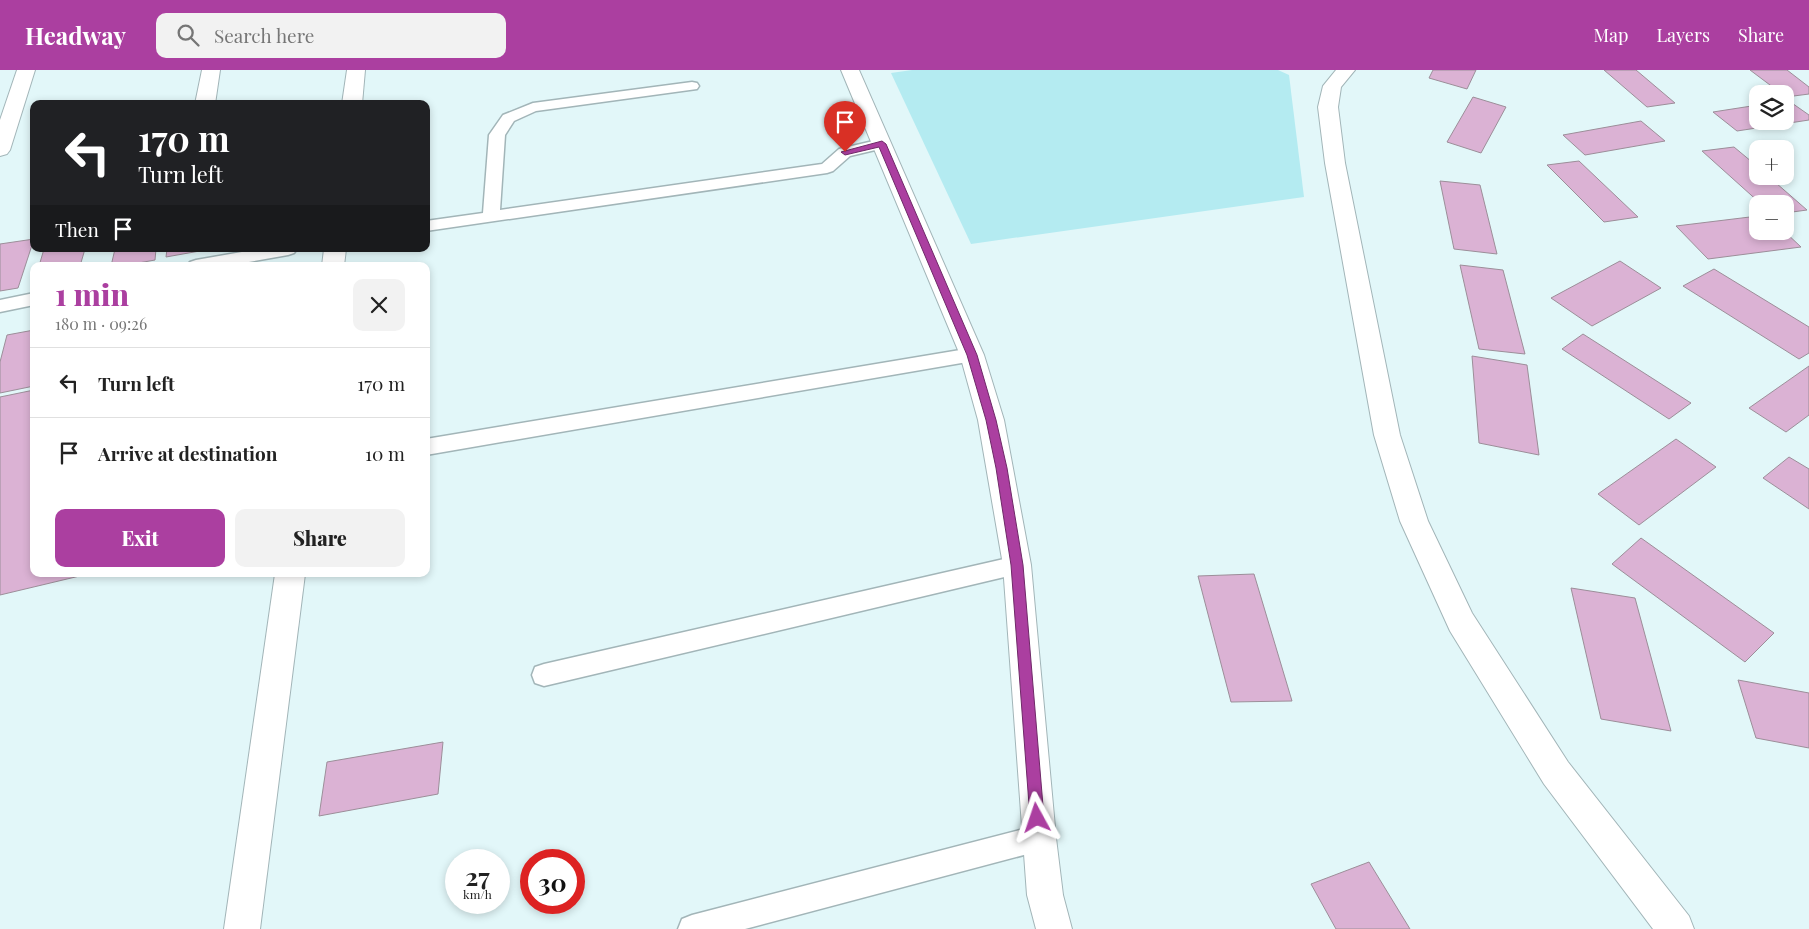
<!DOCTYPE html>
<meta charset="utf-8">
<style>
body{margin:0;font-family:"Playfair Display",serif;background:#f2f2f2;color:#222;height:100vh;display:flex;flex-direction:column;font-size:19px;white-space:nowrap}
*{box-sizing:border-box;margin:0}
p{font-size:16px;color:#767676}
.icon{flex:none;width:28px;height:28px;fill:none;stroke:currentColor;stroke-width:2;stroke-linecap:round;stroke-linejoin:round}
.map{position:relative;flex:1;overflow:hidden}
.panel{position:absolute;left:30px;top:192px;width:400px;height:315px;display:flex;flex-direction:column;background:#fff;border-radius:10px;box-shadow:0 2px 8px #0003}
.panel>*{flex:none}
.banner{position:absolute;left:30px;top:30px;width:400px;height:152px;border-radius:10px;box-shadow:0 2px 8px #0003;background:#202124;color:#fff;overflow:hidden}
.fabs{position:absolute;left:1749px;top:15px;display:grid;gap:10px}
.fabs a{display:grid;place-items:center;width:45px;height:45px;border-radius:10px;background:#fff;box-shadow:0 2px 8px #0003;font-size:25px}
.speed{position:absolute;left:445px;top:779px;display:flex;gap:10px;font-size:25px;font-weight:700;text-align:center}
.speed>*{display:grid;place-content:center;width:65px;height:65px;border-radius:50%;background:#fff;box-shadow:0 2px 8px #0003;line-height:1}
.speed small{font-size:12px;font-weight:400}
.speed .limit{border:8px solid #d22;background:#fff;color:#111}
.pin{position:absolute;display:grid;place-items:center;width:42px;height:42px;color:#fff;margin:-51px -21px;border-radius:50% 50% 50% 0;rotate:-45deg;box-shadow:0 0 5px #0007}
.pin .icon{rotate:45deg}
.me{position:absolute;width:55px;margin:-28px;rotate:355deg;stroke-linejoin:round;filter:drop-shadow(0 0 4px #0008)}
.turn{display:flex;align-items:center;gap:18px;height:105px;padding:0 25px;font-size:22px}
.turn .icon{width:65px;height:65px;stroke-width:2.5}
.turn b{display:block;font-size:35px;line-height:42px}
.then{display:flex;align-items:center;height:48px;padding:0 25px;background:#0003;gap:10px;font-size:19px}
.round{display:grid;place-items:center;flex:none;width:52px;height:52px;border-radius:10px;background:#f2f2f2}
.head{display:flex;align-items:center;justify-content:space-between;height:85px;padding:0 25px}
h1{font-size:30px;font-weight:800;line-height:38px;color:#ab3fa0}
.cta{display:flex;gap:10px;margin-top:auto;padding:10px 25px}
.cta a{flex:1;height:58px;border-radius:10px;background:#ab3fa0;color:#fff;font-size:20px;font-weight:800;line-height:58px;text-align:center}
.cta a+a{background:#f2f2f2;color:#222}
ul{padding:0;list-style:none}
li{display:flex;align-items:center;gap:15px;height:70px;padding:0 25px;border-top:1px solid #e0e0e0}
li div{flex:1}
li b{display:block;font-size:19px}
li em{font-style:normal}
header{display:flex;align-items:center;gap:30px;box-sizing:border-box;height:70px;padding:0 25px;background:#ab3fa0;color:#fff}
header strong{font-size:24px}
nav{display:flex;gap:28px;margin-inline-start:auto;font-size:18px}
.search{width:350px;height:45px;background:#f2f2f2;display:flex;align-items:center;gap:12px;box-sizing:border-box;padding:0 18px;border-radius:10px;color:#767676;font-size:19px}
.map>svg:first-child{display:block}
.green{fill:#b4ebf1}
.building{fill:#dbb2d4;stroke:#9c8e99}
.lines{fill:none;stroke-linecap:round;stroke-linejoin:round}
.service-casing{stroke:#a2b5b8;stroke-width:3}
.minor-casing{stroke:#a2b5b8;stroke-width:2}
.service{fill:#fff;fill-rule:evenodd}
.minor{fill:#fff;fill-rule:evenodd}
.route{fill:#ab3fa0;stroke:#6f2968}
</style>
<header>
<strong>Headway</strong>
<div class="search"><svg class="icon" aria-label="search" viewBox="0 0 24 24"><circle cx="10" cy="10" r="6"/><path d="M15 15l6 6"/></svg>Search here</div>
<nav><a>Map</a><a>Layers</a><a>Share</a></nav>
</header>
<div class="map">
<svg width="1809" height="859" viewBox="0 0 1809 859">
<rect width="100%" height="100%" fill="#e2f7f9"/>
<polygon class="green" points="912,0 1278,0 1289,5 1304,127 971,174 891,3"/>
<g class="building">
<polygon points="1433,0 1476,0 1467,19 1429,8"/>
<polygon points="1604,0 1636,0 1675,33 1647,37"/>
<polygon points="1750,0 1787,0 1809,17 1809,24 1786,27 1785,24 1782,24"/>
<polygon points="1473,27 1506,37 1481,83 1447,72"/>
<polygon points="1785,31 1789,31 1809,45 1809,50 1737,61 1713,42 1758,35 1758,51 1785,51"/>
<polygon points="1641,51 1665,71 1585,85 1563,65"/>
<polygon points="1734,77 1758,97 1758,106 1768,106 1807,140 1785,143 1785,134 1761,134 1702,81"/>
<polygon points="1579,91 1638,147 1604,152 1547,95"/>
<polygon points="1440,111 1480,115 1497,184 1454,179"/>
<polygon points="1758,146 1758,161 1784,161 1801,177 1708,189 1676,156"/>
<polygon points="34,169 18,218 0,221 0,174"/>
<polygon points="44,179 85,179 80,196 39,196"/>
<polygon points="115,179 156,179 155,190 122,196 111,196"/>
<polygon points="167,179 211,179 166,187"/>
<polygon points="1620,191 1661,218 1592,256 1551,228"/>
<polygon points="1460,195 1503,200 1525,284 1479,279"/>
<polygon points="1714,199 1809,257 1809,283 1799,289 1683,216"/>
<polygon points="34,260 34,316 0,323 0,292 7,265"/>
<polygon points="1583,264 1691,333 1669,349 1562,279"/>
<polygon points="1472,286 1527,295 1539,385 1479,373"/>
<polygon points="1809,296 1809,345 1786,362 1749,338"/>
<polygon points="34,320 34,504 88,504 0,525 0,327"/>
<polygon points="1676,369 1716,397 1639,455 1598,424"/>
<polygon points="1789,387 1809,399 1809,439 1763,408"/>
<polygon points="1641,468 1774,563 1745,592 1612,494"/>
<polygon points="1254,504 1292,631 1231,632 1198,506"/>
<polygon points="1571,518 1635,528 1671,661 1601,649"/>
<polygon points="1738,610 1809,623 1809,678 1756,668"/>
<polygon points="443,672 438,724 319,746 327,692"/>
<polygon points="1369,792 1410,859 1336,859 1311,814"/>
</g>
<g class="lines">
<g class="service-casing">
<g id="service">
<polygon points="692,12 697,13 699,16 697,19 536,41 514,51 505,65 500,140 822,94 839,79 882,69 888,71 890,74 888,77 850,86 833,101 827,103 426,161 426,151 483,143 489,65 503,45 533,33"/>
<polygon points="259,179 297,179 294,183 288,185 226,196 187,196 190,192 196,190"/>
<polygon points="34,223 34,235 0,242 0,230"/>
<polygon points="972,278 979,280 981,285 979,290 426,385 426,369"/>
<polygon points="1017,486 1025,488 1028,495 1025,502 1017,504 544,616 535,613 532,605 535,597 544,594"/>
<polygon points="1039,755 1048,759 1052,768 1048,777 1039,781 745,859 678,859 682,849 692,845"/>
</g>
</g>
<g class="minor-casing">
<g id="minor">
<polygon points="17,0 35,0 10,80 7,84 0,86 0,50"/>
<polygon points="202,0 220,0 215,34 195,34"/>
<polygon points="347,0 365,0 362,34 342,34"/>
<polygon points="841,0 859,0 984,285 1004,350 1031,495 1056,768 1063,825 1072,859 1036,859 1027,825 1003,495 978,350 960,285"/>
<polygon points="1336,0 1355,0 1341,17 1338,37 1345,93 1400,365 1428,451 1472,543 1568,692 1689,846 1694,859 1653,859 1544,714 1450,561 1400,451 1374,365 1325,93 1318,37 1323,16"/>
<polygon points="324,179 346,179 344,196 322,196"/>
<polygon points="275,504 305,504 260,859 224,859"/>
</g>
</g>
<use href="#service" class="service"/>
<use href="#minor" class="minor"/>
</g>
<polygon class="route" points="882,71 886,74 977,285 996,350 1007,398 1023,495 1044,748 1042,753 1037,755 1032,753 1030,748 1011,495 996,398 986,350 967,285 879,77 845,85 841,82"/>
</svg>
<div class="fabs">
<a><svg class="icon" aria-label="layers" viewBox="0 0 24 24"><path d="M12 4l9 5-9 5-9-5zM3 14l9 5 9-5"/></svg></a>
<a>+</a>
<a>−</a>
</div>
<div class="speed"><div>27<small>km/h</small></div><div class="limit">30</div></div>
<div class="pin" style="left:845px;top:82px;background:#d93025"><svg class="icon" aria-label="arrive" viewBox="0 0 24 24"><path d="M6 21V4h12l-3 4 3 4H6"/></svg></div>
<svg class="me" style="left:1037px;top:748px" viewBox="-20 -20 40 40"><path d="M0-17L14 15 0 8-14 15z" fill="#ab3fa0" stroke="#fff" stroke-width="4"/></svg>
<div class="banner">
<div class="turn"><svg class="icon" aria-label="left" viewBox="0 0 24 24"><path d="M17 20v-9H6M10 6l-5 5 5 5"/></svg><div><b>170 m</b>Turn left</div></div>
<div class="then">Then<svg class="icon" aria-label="arrive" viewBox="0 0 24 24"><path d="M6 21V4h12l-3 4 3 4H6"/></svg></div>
</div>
<section class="panel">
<div class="head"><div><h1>1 min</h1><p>180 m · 09:26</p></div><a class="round"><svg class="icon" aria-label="close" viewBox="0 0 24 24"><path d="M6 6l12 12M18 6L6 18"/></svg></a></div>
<ul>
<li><svg class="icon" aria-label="left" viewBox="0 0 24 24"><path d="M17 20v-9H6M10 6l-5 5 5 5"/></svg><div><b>Turn left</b></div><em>170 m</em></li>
<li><svg class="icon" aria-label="arrive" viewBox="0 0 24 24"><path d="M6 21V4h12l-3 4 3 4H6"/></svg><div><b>Arrive at destination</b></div><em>10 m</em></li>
</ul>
<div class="cta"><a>Exit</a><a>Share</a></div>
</section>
</div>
